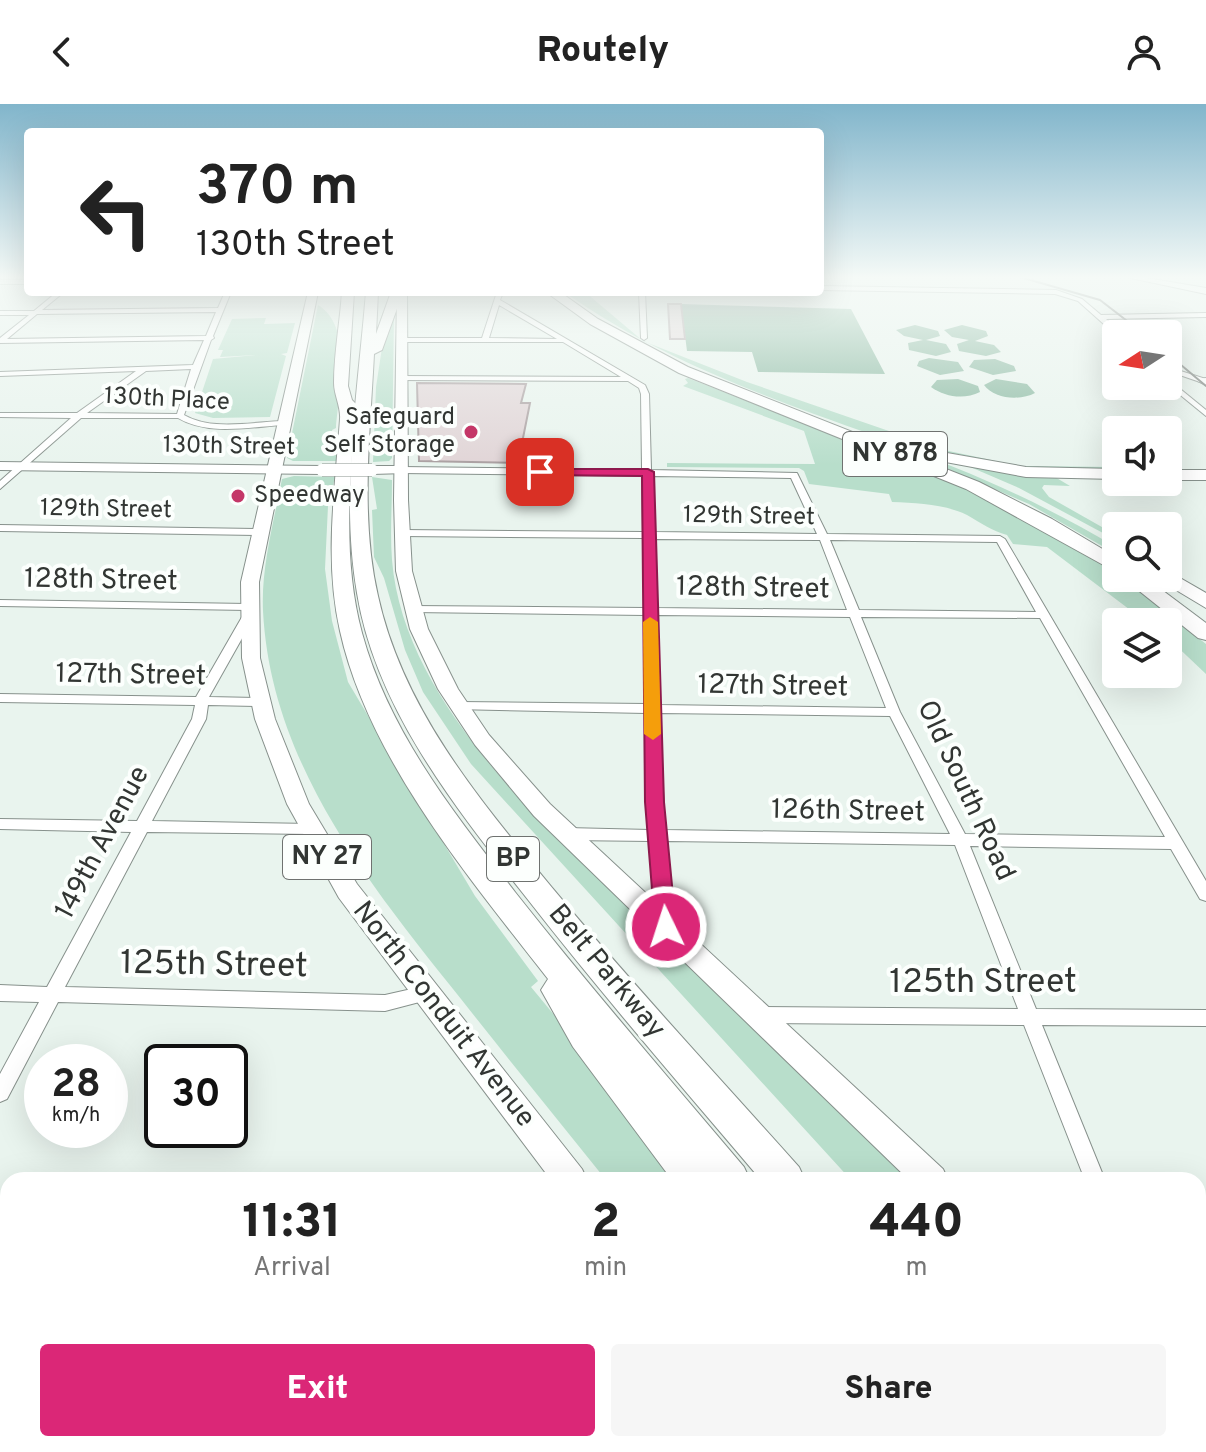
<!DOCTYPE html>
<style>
body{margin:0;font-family:Overpass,sans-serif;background:#f6f6f6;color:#222;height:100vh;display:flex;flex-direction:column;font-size:30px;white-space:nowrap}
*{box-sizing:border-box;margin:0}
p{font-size:26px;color:#767676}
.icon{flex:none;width:44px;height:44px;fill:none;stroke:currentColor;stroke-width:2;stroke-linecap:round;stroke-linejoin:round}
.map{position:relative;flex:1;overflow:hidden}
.panel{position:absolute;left:0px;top:1068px;width:1206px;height:280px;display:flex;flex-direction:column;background:#fff;border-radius:24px 24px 0 0;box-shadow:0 8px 32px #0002}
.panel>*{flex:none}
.guide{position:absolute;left:24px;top:24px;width:800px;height:168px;border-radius:8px;box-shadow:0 8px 32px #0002;background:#fff;color:#222;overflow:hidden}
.needle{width:52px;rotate:258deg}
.controls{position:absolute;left:1102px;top:216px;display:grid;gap:16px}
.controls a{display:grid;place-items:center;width:80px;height:80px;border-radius:8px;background:#fff;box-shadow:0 8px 32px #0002;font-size:40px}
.speed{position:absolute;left:24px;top:940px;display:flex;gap:16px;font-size:40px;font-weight:700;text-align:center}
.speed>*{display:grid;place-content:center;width:104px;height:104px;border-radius:50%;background:#fff;box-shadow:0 8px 32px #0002;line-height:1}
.speed small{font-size:20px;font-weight:400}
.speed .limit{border:4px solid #111;border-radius:12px;background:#fff;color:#111}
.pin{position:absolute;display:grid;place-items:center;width:68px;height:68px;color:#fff;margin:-34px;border-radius:16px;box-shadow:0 4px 12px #0006}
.me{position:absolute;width:88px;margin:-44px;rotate:356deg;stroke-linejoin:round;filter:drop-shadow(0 0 6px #0008)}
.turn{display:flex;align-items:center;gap:28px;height:168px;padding:0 40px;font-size:36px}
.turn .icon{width:104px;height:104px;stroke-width:2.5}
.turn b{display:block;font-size:56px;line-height:68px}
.eta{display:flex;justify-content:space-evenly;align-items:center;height:136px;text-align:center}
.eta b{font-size:48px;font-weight:800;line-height:56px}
.button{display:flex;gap:16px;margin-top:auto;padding:16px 40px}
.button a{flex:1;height:92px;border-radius:8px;background:#db2777;color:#fff;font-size:32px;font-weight:800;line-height:92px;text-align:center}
.button a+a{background:#f6f6f6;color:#222}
header{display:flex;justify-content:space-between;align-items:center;height:104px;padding:0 40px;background:#fff;font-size:36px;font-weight:800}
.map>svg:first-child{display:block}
.green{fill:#b8decb}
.water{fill:#87b79f}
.building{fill:#e1d5d7;stroke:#aba0a2;stroke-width:2}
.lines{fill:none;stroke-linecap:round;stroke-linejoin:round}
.street-casing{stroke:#87918c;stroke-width:2}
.secondary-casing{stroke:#87918c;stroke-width:2}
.primary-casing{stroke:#87918c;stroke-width:2}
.highway-casing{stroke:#87918c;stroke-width:2}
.street{fill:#fff;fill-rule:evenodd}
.secondary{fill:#fff;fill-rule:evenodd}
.primary{fill:#fff;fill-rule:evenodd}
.highway{fill:#fff;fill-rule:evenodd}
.tram{stroke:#727874;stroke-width:2}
.secondary-bridge-casing{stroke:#87918c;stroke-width:13;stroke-linecap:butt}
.secondary-bridge{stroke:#fff;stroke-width:12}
.route{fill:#db2777;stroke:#8e194d;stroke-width:2}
.slow{fill:#f59e0b}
.poi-dot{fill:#c43768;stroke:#fcfffd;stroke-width:3}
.labels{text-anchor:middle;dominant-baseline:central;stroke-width:8;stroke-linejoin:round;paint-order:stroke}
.far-street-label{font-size:24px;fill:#323633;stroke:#fcfffd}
.far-poi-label{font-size:24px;fill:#323633;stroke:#fcfffd;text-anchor:end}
.shield{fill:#fcfffd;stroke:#6f7270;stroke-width:2}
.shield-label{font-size:26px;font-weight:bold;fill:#323633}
.street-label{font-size:28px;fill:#323633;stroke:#fcfffd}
.near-street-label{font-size:34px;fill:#323633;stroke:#fcfffd}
</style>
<header><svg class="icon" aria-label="back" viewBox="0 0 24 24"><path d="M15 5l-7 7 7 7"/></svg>Routely<svg class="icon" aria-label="person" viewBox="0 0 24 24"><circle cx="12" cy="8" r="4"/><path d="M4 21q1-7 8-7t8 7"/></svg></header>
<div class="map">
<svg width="1206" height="1348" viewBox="0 0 1206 1348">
<rect width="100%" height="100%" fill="#e9f4ee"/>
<g class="green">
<path d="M564 188H585L643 237 747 278 944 346 1019 362 1116 363V367C1059 366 1003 364 947 352 902 343 857 325 814 310 723 276 644 244 564 188Z"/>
<path d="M318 201C353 222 339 286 336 324L332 326 337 357H293L287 354Z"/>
<polygon points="394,212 392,354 389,357 373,358 376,283 383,237 386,236"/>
<polygon points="266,214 264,220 295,219 287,249 281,250 286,252 270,313 213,314 195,309 213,255 257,251 220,253 223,246 218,246 232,215"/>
<path d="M688 274 929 368 1000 399 1102 459 1116 470V474H1122L1206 540V570L1168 534V518H1146L1047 443 1013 440 1007 431C992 427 981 419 967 411 944 400 918 399 892 398L889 390 809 380 804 367 799 364 667 363V359L815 360 804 327 683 282 688 279 685 275Z"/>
<path d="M888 339C969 366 1043 400 1116 443V450L1029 400Z"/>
<polygon points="961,359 1055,373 1070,382 1044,381 1042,384 1049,393 1116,431 1116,436 1019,384"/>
<path d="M294 372 335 373 328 402 325 465 332 517 348 578 475 792 538 877 531 883 636 1010 683 1076H606C558 1016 509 956 461 895 370 781 271 660 263 507 261 463 274 417 282 375Z"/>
<path d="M372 373 392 376C392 403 390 430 392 456 400 554 469 639 532 709L917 1076H851L471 660 423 588 405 546 384 474 374 453 372 406 377 405Z"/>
<polygon points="1084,1340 1159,1340 1165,1348 1091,1348"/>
</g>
<g class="water">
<polygon points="681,200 851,205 885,270 758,268 752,248 687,247"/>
<polygon points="915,221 938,227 940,232 926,236 946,240 951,248 936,252 909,246 908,239 923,236 904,232 896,226"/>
<polygon points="962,221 986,227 988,232 975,237 994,241 1001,248 986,252 959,247 957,240 969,236 952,233 944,226"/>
<polygon points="929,254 958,258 964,267 940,271 917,262 919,257"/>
<polygon points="995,255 1014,262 1016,267 993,271 969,263 974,256"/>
<path d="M958 275 978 282 980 288C964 296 945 293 931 283L937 276Z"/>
<path d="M996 275 1027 280 1035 289C1020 297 994 295 984 281Z"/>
</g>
<g class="building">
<polygon points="668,200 681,200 685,235 670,235"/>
<polygon points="417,279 526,280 521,299 530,299 518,359 419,357"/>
</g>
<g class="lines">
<g class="street-casing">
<g id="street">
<rect x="0" y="176" width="28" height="4"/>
<polygon points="820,182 1056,186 1082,195 1101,211 1206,209 1206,213 1106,215 1122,230 1116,231 1078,197 1055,190 820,186"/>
<path d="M57 188H64L42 206 218 204 225 188H231L213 232 214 234 211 236 184 311C212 327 252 318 283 317L287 319 283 321C250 323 208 332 178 314H81L0 385V377L71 314 0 313V309H77L136 267 0 272V268L193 261 204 236 0 239V234L29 211H0V207H34ZM216 208 206 232 7 235 37 210ZM191 265 177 310 87 309 146 267Z"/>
<polygon points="639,188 645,188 647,234 644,236 641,234"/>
<path d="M499 189 502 191 500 196 645 281 649 290 651 366 797 369 827 430 1000 432 1005 435 1206 777V797L1200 795 1171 745 970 742 1036 905 1206 906V922L1042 921 1105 1076H1085L1024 921 761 919 755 917 752 911 755 905 761 903 1018 905 955 741 666 737 674 823 672 828 666 830 660 828 658 823 651 737 567 736 562 734 560 730 562 726 567 724 650 726 646 609 454 605 453 602 459 598 646 600 645 511 412 508 406 505 412 502 645 504 643 434 402 432 397 429 402 426 643 428 642 372 401 369 396 366 401 363 642 366 641 290 639 284 628 277 397 276V272H400L621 273 563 238H401L398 236 401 234H482L496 191ZM499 201 557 235 489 234ZM652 372 791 374 817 430 653 428ZM654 435 820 436 847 506 656 504ZM830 436 997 438 1036 508 859 506ZM656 511 850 513 886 604 659 601ZM861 513 1040 514 1165 733 965 730 900 608ZM659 609 890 612 950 730 665 726Z"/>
<polygon points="1168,263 1206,275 1206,280 1168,267"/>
<polygon points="1168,275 1206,306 1206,312 1168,281"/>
<polygon points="0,421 259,425 264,428 259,431 0,427"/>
<polygon points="0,496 248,500 254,503 248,506 0,502"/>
<polygon points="248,510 254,513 209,593 260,594 266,598 260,602 208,601 206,615 152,717 311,720 316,721 318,725 316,729 311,730 147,728 65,883 385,891 425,882 431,885 434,890 431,895 385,907 58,898 7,995 0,998 0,970 39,898 0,897 0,881 47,883 131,728 0,725 0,715 137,717 192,615 195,601 0,598 0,590 196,593 242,513"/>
<polygon points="0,1129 8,1130 8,1152 0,1151"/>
<rect x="1198" y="1161" width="8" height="22"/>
<rect x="649" y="1340" width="24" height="8"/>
</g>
</g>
<g class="secondary-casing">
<g id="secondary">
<polygon points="1126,173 1141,173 1206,184 1206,190"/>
<polygon points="1206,274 1206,281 1198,277 1199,275"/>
<polygon points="0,358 322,362 328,366 322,370 0,366"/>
<polygon points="401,362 406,363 406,369 372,370 366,366 372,362"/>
</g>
</g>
<g class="primary-casing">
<g id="primary">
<polygon points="308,188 318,188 259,478 260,554 275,615 309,700 357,780 582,1065 587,1076 551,1076 339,794 287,700 255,615 242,554 241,478"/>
<polygon points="397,188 407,188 408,396 412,467 428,525 458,585 489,631 550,700 943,1065 948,1076 909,1076 534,712 475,641 438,585 410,525 396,467 394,396"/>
<polygon points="1198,1337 1202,1348 1161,1348 1158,1340 1198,1340"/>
<polygon points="756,1340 797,1340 800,1348 759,1348"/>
</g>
</g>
<g class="highway-casing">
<g id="highway">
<path d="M342 188H354L348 282 352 296 356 300C350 376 342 455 362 529 389 628 454 709 515 788 589 882 667 972 744 1063L750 1076H672L573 943 541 886 548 875C470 775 368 654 340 527 324 456 335 386 340 315 341 303 334 291 334 279 334 249 340 218 342 188Z"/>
<path d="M366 188H378L376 230 391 188H403L382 246 374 250C370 329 360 414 378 492 403 606 481 698 554 786 633 881 717 971 799 1063L805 1076H761C683 984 604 893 529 797 458 707 376 606 357 489 340 391 358 287 366 188Z"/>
<polygon points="546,188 560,188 598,215 688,263 979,378 1052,415 1116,453 1116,468 966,385 679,269 590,220"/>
<polygon points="930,346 1026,363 1116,365 1116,375 1026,373 924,354 922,351"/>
<rect x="1168" y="366" width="38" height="10"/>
<polygon points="1168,467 1206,489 1206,504 1161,477 1159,474 1168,474"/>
<polygon points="1123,474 1146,474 1206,519 1206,536 1198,534"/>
<polygon points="856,1340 905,1340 908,1348 859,1348"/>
<polygon points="919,1340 968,1340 971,1348 922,1348"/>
<polygon points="983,1340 1032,1340 1035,1348 986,1348"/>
</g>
</g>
<use href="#street" class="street"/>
<use href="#secondary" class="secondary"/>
<use href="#primary" class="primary"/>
<use href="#highway" class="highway"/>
<g class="tram">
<polyline points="1020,173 1100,196 1144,230"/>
<polyline points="1168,250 1206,282"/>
</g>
<g class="secondary-bridge-casing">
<polyline id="secondary-bridge" points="322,366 372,366"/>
</g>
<use href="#secondary-bridge" class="secondary-bridge"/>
</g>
<linearGradient id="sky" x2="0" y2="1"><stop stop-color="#81b5cb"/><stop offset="0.48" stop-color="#f5faf7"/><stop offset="1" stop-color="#f5faf7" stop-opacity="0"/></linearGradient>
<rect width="1206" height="361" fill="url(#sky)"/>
<polygon class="route" points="535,365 648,365 654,368 664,698 676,823 673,829 666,831 658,829 655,823 645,698 642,372 540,371 534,368"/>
<polygon class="slow" points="650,513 658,518 661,630 653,636 644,630 643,518"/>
<g class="poi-dot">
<circle cx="471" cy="328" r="8"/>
<circle cx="238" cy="392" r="8"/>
</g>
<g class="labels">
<g class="far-street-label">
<text transform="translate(167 296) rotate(3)">130th Place</text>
<text transform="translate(229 343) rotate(1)">130th Street</text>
<text transform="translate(106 406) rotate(1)">129th Street</text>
<text transform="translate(749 413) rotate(1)">129th Street</text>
</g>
<g class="far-poi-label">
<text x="455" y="314">Safeguard<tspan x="455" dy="28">Self Storage</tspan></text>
<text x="254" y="392" text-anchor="start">Speedway</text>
</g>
<g class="shield">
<rect x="843" y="328" width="104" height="44" rx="6"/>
<rect x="283" y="731" width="88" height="44" rx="6"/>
<rect x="487" y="733" width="52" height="44" rx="6"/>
</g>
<g class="shield-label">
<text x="895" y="350">NY 878</text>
<text x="327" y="753">NY 27</text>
<text x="513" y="755">BP</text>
</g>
<g class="street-label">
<text transform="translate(101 477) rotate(1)">128th Street</text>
<text transform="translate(753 485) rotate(1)">128th Street</text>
<text transform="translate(131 572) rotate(1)">127th Street</text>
<text transform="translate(773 583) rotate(1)">127th Street</text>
<text transform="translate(965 687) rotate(65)">Old South Road</text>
<text transform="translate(848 708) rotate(1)">126th Street</text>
<text transform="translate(103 739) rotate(-62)">149th Avenue</text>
<text transform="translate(606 868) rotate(50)">Belt Parkway</text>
<text transform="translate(443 911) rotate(52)">North Conduit Avenue</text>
</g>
<g class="near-street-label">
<text transform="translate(214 862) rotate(1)">125th Street</text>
<text x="983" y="879">125th Street</text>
</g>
</g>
</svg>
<div class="controls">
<a><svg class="needle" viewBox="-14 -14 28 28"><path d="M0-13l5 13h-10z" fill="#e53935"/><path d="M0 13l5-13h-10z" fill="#767676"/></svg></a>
<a><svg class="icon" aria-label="sound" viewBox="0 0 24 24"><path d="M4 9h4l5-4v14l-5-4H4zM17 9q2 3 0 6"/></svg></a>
<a><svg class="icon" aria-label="search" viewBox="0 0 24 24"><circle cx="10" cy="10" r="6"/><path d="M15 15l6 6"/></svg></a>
<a><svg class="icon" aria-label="layers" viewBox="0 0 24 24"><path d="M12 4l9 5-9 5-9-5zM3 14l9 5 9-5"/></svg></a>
</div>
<div class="speed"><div>28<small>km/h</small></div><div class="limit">30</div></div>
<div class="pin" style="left:540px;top:368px;background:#d93025"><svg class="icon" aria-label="arrive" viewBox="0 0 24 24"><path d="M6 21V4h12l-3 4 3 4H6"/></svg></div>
<svg class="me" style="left:666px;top:823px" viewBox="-20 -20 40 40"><circle r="17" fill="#db2777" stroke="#fff" stroke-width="3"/><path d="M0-11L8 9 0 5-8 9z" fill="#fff"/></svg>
<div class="guide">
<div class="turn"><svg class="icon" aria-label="left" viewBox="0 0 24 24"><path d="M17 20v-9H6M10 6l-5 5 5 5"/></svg><div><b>370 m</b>130th Street</div></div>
</div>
<section class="panel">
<div class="eta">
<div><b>11:31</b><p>Arrival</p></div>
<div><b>2</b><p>min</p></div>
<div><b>440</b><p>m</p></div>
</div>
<div class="button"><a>Exit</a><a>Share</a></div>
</section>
</div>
